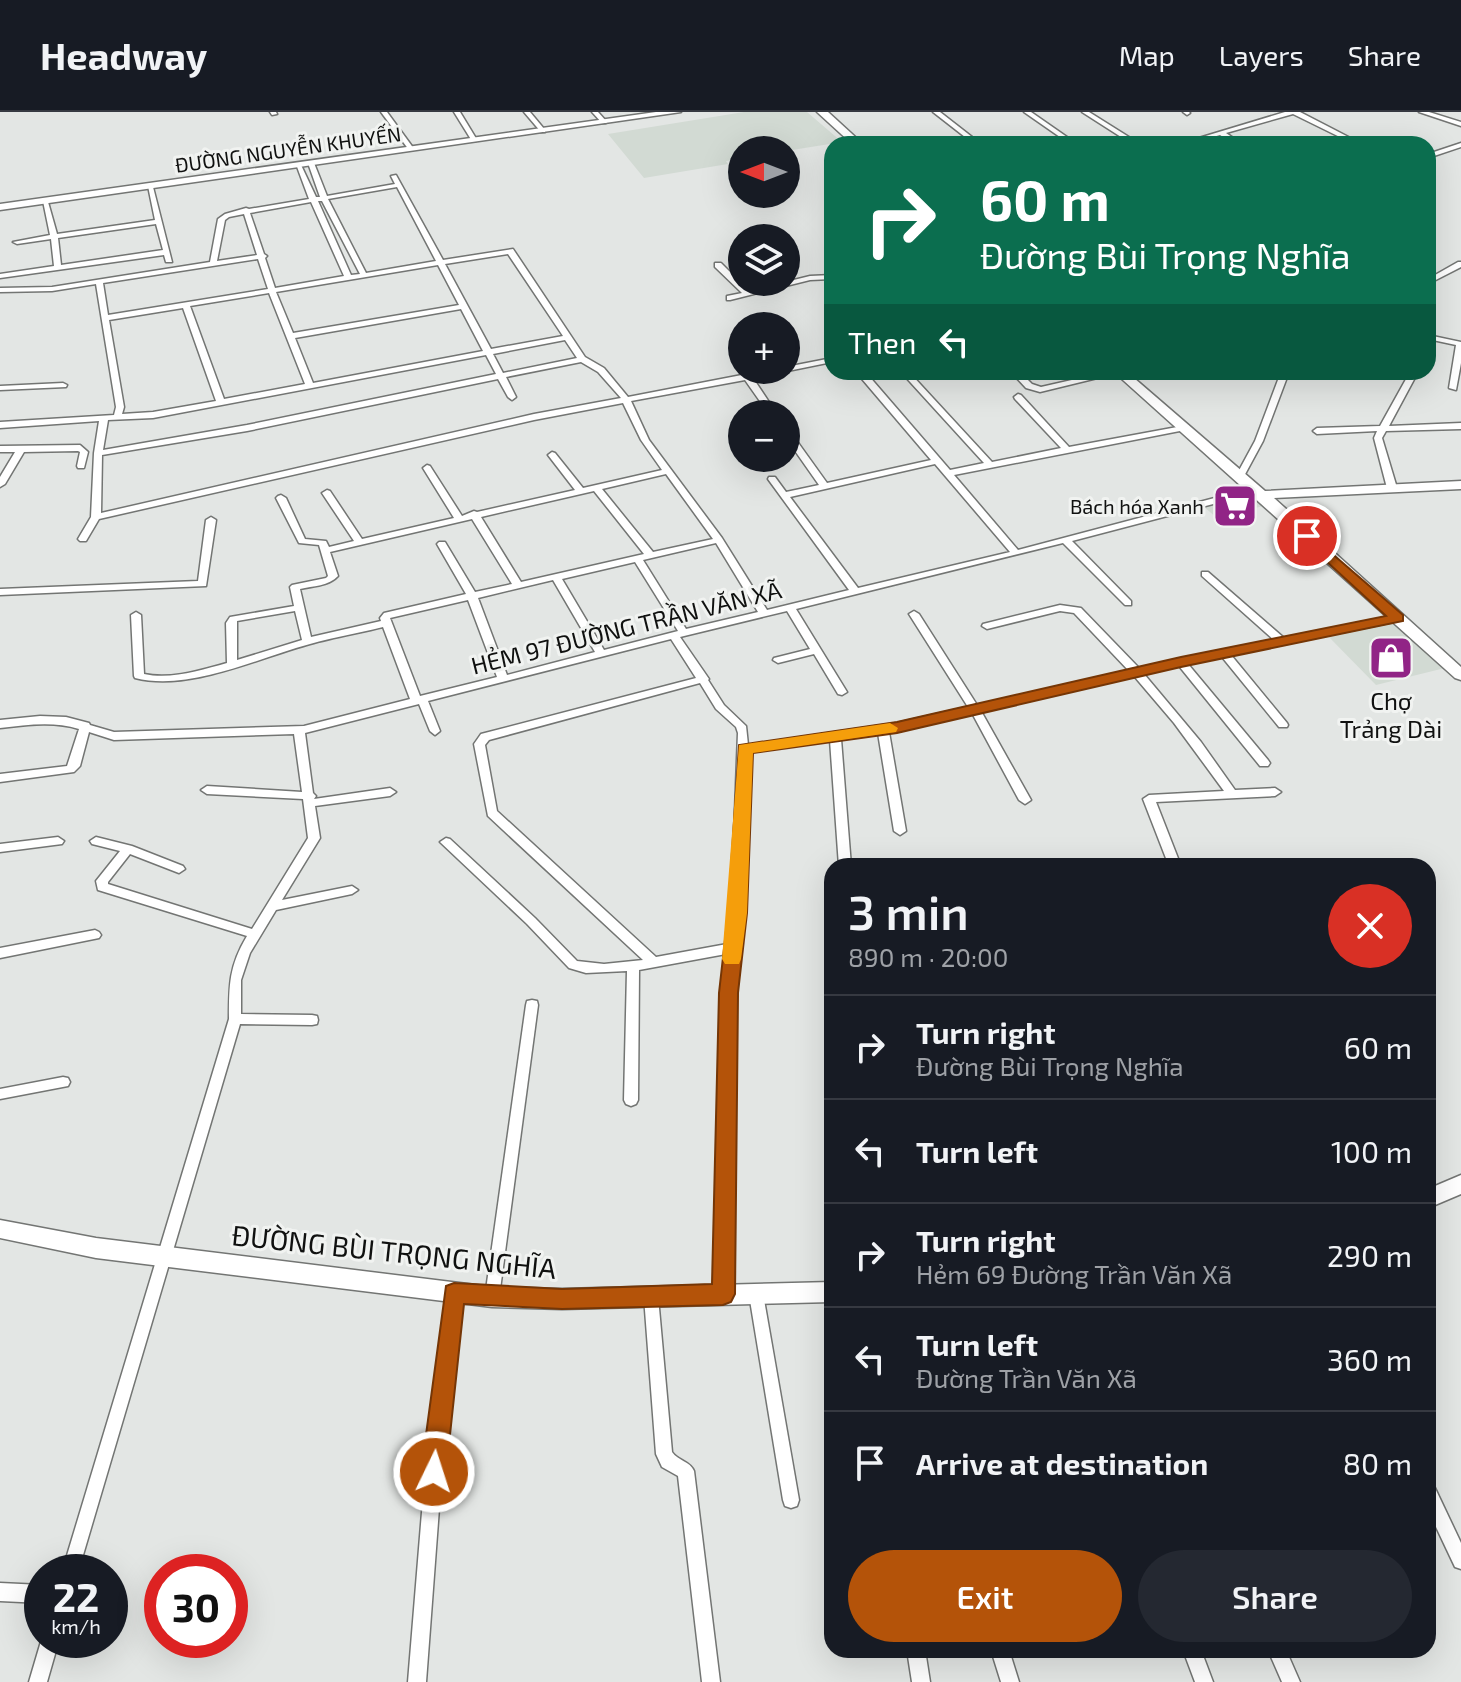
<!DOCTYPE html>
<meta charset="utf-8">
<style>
body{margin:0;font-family:"Exo 2",sans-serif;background:#242831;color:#f1f3f6;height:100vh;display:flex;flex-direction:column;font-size:30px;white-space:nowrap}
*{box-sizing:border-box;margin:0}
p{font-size:26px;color:#9ea1a6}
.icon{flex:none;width:44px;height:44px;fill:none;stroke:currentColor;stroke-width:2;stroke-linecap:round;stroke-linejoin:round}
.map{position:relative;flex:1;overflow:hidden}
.panel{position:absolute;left:824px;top:746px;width:612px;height:800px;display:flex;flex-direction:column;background:#171b24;border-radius:24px;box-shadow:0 8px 32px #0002}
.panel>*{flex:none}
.hud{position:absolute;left:824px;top:24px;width:612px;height:244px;border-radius:24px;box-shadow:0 8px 32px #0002;background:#0b6e4f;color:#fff;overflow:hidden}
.needle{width:52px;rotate:270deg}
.buttons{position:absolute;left:728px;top:24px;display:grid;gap:16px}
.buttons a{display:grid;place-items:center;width:72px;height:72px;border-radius:50%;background:#171b24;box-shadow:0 8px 32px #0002;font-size:40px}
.speed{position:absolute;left:24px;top:1442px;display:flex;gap:16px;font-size:40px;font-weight:700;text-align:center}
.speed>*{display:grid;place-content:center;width:104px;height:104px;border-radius:50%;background:#171b24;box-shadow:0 8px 32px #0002;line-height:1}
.speed small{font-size:20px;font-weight:400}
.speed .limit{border:12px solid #d22;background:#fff;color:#111}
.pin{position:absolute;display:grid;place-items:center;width:68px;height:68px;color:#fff;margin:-34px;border:4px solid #fff;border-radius:50%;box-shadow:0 2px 8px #0007}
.me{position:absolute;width:88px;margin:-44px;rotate:4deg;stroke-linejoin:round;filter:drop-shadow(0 0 6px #0008)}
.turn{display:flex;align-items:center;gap:28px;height:168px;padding:0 24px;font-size:36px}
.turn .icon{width:104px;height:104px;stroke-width:2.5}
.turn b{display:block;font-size:56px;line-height:68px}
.then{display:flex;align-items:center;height:76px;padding:0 24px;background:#0003;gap:16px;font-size:30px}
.round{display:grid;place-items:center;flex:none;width:84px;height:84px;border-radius:42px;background:#242831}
.overview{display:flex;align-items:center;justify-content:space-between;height:136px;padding:0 24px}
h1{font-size:48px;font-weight:600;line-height:60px}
.action{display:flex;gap:16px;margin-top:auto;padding:16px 24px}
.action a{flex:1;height:92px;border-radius:48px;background:#b45309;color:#fff;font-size:32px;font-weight:600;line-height:92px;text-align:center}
.action a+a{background:#242831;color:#f1f3f6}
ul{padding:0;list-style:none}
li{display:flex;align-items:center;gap:24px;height:104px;padding:0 24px;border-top:2px solid #363941}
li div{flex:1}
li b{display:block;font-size:30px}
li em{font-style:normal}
header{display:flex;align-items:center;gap:48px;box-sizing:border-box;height:112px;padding:0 40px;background:#171b24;border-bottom:2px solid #363941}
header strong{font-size:38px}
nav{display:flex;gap:44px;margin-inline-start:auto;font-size:28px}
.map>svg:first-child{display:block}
.built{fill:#d2dad3}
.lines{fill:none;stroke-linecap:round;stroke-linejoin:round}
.street-casing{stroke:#737573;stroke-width:3}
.secondary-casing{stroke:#737573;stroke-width:3}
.street{fill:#fff;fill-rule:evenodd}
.secondary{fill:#fff;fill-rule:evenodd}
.route{fill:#b45309;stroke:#753606;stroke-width:2}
.slow{fill:#f59e0b}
.labels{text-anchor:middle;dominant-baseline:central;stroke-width:6;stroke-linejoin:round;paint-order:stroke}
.far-street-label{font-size:20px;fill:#101110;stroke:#f1f3f1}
.far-poi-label{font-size:20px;fill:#101110;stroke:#f1f3f1;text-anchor:end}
.street-label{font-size:24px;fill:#101110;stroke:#f1f3f1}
.poi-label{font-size:24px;fill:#101110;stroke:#f1f3f1}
.near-street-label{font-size:28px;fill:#101110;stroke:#f1f3f1}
</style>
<header>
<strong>Headway</strong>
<nav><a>Map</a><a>Layers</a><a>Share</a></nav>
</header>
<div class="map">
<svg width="1461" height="1570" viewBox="0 0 1461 1570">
<rect width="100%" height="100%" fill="#e3e6e4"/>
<g class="built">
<polygon points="744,0 807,0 842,30 786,39 742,38 742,47 726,49 728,52 644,66 608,22"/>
<polygon points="1253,381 1267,393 1217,406 1203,394"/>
<polygon points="1394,510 1445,556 1376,573 1328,524"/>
</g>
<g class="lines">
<g class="street-casing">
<g id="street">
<polygon points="270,0 276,0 277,2 272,3"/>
<polygon points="381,0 387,0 414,37 413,38 409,38"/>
<polygon points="454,0 460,0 477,28 476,29 472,29"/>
<polygon points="524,0 530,0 545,18 545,20 541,20"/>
<polygon points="592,0 598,0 607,10 606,11 602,11"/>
<polygon points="933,0 940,0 981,32 974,32"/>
<polygon points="1024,0 1031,0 1077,32 1070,32"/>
<polygon points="1082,0 1089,0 1140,32 1132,32"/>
<polygon points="1183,0 1189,0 1190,1 1187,3"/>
<polygon points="1285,0 1300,0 1362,32 1354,32 1293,2 1226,21 1242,32 1234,32 1220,23 1189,32 1179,32"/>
<polygon points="1419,0 1429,0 1461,10 1461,14"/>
<polygon points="1461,31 1461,35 1428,46 1428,42"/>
<path d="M311 49 314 51 327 84 395 72 391 64 396 63 443 148 513 137 585 245 604 256 628 285 747 262 786 258V255L832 246V250L753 266 777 302H769L745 268 631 289 649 328 722 426 767 498 849 478 768 367 769 365H775L786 380 819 373 786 326V317L789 318 827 371 931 348 862 267V263H868L950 358 984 351 901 260H909L992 350 1061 336 1015 287 1014 285 1018 282 1021 283 1069 335 1188 313 1189 315 1185 318 954 363 1018 438 1256 375 1261 378 1259 380 1072 429 1131 489V493H1125L1063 431 796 497 847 580 842 583 838 582 814 542 778 551 773 548 774 546 810 537 787 499 680 525 709 567 708 568 724 593 746 614 748 633 897 611 968 595 909 502 914 499 919 502 977 593 1129 559 1074 501 1060 499 987 517 982 514 983 512 1060 493 1081 496 1139 556 1274 528 1202 464V460H1208L1284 526 1398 503 1403 506 1398 509 1231 543 1287 611 1288 613 1287 615H1279L1222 545 1188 552 1268 648 1270 651 1268 654H1260L1179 554 1144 562 1201 630 1235 678 1275 676 1281 680 1275 684 1156 690 1181 754H1169L1143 687 1149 683 1224 679 1174 611 1134 564 981 599 1031 688 1025 692 1019 688 972 601 889 620 906 719 900 723 894 719 878 621 841 627 851 754H839L830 628 748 640 743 801 734 881 730 1182 728 1187 723 1189 718 1187 716 1182 722 881 726 842 639 858 638 988 636 992 631 994 626 992 624 988 627 859 586 861 569 856 527 812 440 730 446 726 450 727 535 806 577 849 604 852 643 848 488 704 474 632 481 622 696 566 671 527 428 589 440 619 435 623 430 619 419 592 305 621 313 681 316 684 314 687 390 676 396 680 390 684 315 694 320 726 282 788 352 774 358 778 352 782 276 798 250 841 241 868V902L312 903 317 904 318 908 317 912 312 913 240 912 78 1460H62L229 907C229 873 229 854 247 824L98 778 96 769 120 739 92 732 90 729 96 725 132 734 183 754 185 757 179 761 130 742 108 770V772L252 817 308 726 303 687 207 682 201 678 207 674 302 680 294 622 114 628 89 620 80 654 74 660 0 670V662L67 654 79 617C53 609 27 613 0 616V608L40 604 66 605 89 611 90 613 114 620 304 614 410 587 383 515C359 521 334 525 310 532 258 546 189 580 135 566L134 564 131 503 136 500 141 503 144 562C171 568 201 558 227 551L226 511 230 505 294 494 290 475 292 473 326 466 328 464 319 433 299 431 276 386 278 384 281 383 286 386 305 427 326 429 329 435 354 429 322 381 327 378 330 379 362 427 454 406 423 356 427 353 430 354 462 404 474 399 477 400 575 378 548 343 552 340 555 341 583 376 662 358 641 328 623 291 534 308 99 407 86 429H80L78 427 91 405 94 341 99 309 0 316V310L114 303 116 295 96 172 52 179 0 180V176L52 175 210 150 218 107 225 102 246 96 249 97 309 87 296 52 301 53 316 85H320L308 51ZM397 75 436 149 366 161 328 87ZM318 89H322L360 162 351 163ZM311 90 344 164 275 176 265 146 267 144 264 142 250 101ZM244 102 257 143 217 149 225 108 229 105ZM508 142 563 224 491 237 445 152ZM258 147 268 177 108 203 103 171ZM438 153 459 193 293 221 276 180ZM269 181 305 272 224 287 190 194ZM183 196 216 289 153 300 122 302 124 295 109 208ZM461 197 483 239 313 271 295 226ZM565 228 577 246 503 261 493 242ZM486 243 496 262 247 313 103 338 108 308 153 306ZM581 250 598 260 621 286 534 302 101 401 102 343 247 319 498 267 508 285 512 288 516 285 506 265ZM935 352 1010 440 858 476 790 385ZM666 362 713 427 653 440 602 377ZM594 379 644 442 521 470 481 405ZM472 407 512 472 475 480 445 430H439L437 432 466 482 384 501 380 506 381 509 311 525 300 477C313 474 329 474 338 464L330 440ZM716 431 758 500 686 517 643 448ZM635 450 678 519 604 538 562 467ZM553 468 595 540 507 563 478 486ZM468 488 497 565 420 584 390 506ZM295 499 302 528 237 548V509ZM700 571 716 597 736 615 738 621 731 801 727 832 656 845 497 699 485 633 489 628Z"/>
<path d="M148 74 153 75 172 150H166L164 143 0 166V162L54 154 51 127 17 132 13 130 50 123 43 89 48 90 57 122 155 108ZM156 112 163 138 61 153 58 126Z"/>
<polygon points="1458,150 1461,150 1461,155 1428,172 1428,167"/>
<polygon points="715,151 721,151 749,179 810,164 832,163 832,167 810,168 730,188 727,188 727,184 742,181 715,155"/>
<polygon points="1428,223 1461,230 1461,251 1456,278 1449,276 1456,233 1428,227"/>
<polygon points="1011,260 1020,260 1032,272 1041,275 1107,260 1122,260 1040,280 1026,276"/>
<polygon points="1281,260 1289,260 1263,329 1243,366 1237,366 1236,364 1255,329"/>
<polygon points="1410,260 1418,260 1389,314 1461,311 1461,317 1386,319 1382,326 1397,376 1392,379 1387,376 1374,326 1377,319 1317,322 1313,319 1317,316 1380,314"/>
<polygon points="63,271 67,273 66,275 0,278 0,274"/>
<polygon points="80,333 88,340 84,356 78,356 77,354 80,340 78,339 24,340 5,372 0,375 0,365 15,340 0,340 0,334"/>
<polygon points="211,405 216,408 206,474 0,483 0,477 198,469 206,408"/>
<polygon points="58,725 64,729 62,732 0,740 0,732"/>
<polygon points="95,818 99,820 101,823 99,826 0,846 0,836"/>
<polygon points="532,888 537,889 538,893 499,1185 497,1190 492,1192 487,1190 485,1185 526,893 527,889"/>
<polygon points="63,965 68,966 70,970 68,974 0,987 0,977"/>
<polygon points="454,1174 459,1176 461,1181 446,1303 426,1570 408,1570 430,1303 447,1181 449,1176"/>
<polygon points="756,1175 761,1177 763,1182 799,1388 797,1394 791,1396 785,1394 783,1388 749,1182 751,1177"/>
<path d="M651 1178 656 1180 658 1185 672 1340C678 1349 690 1349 694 1359L720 1570H702L678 1364 662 1355 656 1342 644 1185 646 1180Z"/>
<polygon points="1428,1372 1434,1374 1461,1431 1461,1457 1455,1455 1428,1398"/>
<polygon points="0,1471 42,1473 42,1491 0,1489"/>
<polygon points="42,1526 42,1528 59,1528 47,1570 29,1570"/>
<polygon points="907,1538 925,1538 930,1570 912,1570"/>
<polygon points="991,1538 1009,1538 1019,1570 1001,1570"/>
<polygon points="1183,1538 1201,1538 1213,1570 1195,1570"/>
<polygon points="1268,1538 1286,1538 1300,1570 1282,1570"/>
</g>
</g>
<g class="secondary-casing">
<g id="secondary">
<polygon points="656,0 681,0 0,98 0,92"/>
<polygon points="817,0 828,0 863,32 852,32"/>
<polygon points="1114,260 1127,260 1265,379 1461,369 1461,377 1274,386 1461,555 1461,568 1455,566"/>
<polygon points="1461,1063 1461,1082 1428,1096 1428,1077"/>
<polygon points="0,1108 96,1126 492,1175 562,1177 832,1170 832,1190 562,1197 492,1195 96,1146 0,1126"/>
</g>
</g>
<use href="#street" class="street"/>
<use href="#secondary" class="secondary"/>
</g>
<polygon class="route" points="1307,420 1403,503 1403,509 1181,555 897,621 753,641 747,801 738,881 735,1182 731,1190 723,1193 562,1197 464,1192 446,1360 442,1368 434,1372 425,1368 421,1360 446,1174 454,1171 562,1177 712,1172 719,881 728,801 739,633 897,610 1181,545 1386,504 1302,427 1302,421"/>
<polygon class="slow" points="890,611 898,616 896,620 753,641 747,801 741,847 739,852 725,852 722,847 739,633"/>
<defs>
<g id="supermarket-square" transform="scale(2.3)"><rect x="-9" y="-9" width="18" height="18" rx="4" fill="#912486" stroke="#f1f3f1"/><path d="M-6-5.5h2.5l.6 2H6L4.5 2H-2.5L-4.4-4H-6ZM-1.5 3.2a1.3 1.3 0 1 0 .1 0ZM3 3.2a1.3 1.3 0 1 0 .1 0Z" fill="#fff"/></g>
<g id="shop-square" transform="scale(2.3)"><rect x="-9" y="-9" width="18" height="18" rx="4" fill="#912486" stroke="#f1f3f1"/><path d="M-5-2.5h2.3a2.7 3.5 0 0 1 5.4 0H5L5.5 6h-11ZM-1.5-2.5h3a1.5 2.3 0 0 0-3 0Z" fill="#fff"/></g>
</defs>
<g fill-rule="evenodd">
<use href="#supermarket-square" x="1235" y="394"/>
<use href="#shop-square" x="1391" y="546"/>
</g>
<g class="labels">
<g class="far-street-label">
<text transform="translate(288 37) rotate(-8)">ĐƯỜNG NGUYỄN KHUYẾN</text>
</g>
<g class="far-poi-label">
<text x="1204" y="394">Bách hóa Xanh</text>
</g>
<g class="street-label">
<text transform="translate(626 515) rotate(-14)">HẺM 97 ĐƯỜNG TRẦN VĂN XÃ</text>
</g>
<g class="poi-label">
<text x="1391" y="588">Chợ<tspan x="1391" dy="28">Trảng Dài</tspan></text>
</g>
<g class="near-street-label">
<text transform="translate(394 1139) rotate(6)">ĐƯỜNG BÙI TRỌNG NGHĨA</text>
</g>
</g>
</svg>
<div class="buttons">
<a><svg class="needle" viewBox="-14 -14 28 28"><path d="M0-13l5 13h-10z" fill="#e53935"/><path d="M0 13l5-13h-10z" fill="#9ea1a6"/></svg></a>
<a><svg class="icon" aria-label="layers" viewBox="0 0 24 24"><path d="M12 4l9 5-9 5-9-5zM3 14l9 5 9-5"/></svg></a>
<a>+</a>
<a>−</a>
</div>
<div class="speed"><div>22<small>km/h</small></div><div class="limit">30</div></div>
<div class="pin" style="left:1307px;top:424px;background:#d93025"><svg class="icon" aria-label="arrive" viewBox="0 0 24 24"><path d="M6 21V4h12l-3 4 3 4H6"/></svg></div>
<svg class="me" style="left:434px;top:1360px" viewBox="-20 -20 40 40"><circle r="17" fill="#b45309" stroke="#fff" stroke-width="3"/><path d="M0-11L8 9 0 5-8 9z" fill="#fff"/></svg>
<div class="hud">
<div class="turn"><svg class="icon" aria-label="right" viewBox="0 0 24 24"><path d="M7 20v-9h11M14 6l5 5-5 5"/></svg><div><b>60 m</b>Đường Bùi Trọng Nghĩa</div></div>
<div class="then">Then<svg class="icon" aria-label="left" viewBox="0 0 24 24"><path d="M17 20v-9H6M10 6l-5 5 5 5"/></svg></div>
</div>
<section class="panel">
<div class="overview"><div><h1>3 min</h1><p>890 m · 20:00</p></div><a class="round" style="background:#d93025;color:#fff"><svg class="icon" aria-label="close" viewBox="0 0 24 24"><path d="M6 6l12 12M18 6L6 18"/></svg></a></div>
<ul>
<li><svg class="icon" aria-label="right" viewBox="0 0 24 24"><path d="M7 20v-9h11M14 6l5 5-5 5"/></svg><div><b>Turn right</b><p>Đường Bùi Trọng Nghĩa</p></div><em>60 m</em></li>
<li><svg class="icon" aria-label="left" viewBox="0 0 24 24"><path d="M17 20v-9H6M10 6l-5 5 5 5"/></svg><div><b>Turn left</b></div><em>100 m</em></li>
<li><svg class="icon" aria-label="right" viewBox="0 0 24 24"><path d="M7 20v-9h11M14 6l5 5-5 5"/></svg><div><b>Turn right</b><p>Hẻm 69 Đường Trần Văn Xã</p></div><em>290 m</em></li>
<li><svg class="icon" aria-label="left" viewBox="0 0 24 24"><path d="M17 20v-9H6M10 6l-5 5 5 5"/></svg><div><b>Turn left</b><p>Đường Trần Văn Xã</p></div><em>360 m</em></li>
<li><svg class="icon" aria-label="arrive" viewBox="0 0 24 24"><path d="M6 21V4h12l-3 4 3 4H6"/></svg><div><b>Arrive at destination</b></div><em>80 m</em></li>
</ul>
<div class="action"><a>Exit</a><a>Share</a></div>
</section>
</div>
